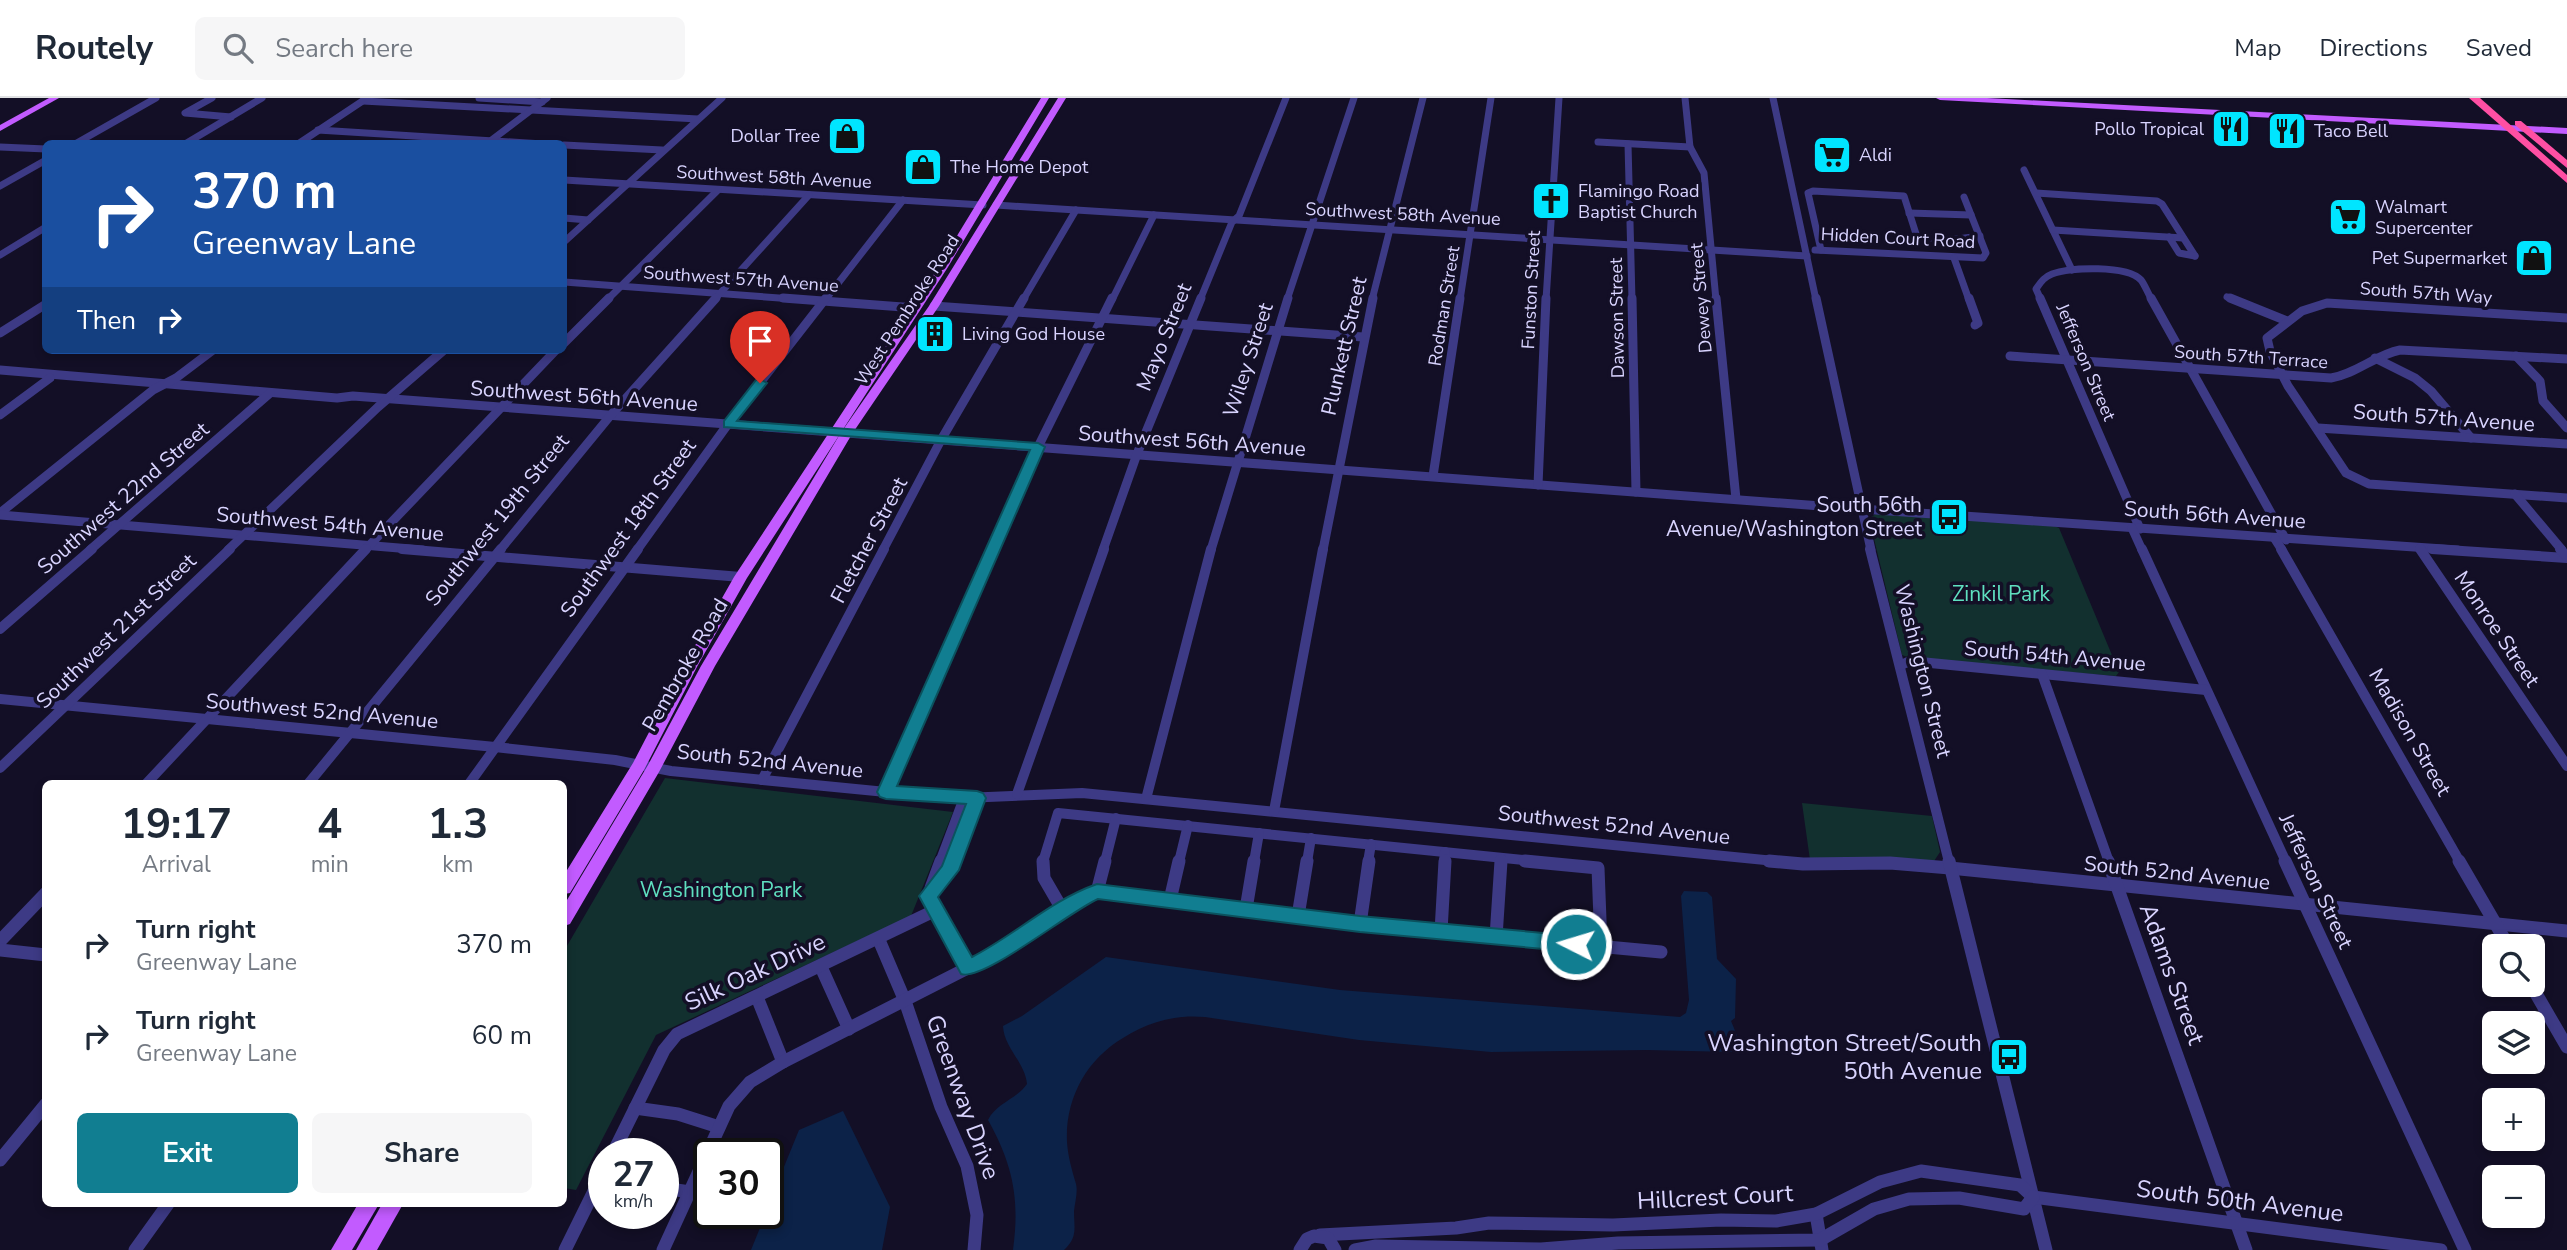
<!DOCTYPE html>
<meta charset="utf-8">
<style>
body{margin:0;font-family:"Nunito Sans",sans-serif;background:#f6f6f7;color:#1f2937;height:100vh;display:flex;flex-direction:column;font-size:26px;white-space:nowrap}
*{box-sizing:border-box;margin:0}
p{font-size:23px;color:#747a83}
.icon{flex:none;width:38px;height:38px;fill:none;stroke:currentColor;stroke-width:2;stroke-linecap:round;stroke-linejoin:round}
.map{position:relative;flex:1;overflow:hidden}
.details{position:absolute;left:42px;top:682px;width:525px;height:427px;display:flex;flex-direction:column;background:#fff;border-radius:10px;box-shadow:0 4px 10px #0003}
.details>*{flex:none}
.banner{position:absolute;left:42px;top:42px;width:525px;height:214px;border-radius:10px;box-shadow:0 4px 10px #0003;background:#1a4fa0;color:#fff;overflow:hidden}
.tools{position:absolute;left:2482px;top:836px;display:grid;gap:14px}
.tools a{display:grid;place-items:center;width:63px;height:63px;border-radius:10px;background:#fff;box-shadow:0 4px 10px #0003;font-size:35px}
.speed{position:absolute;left:588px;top:1040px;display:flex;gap:14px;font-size:35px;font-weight:700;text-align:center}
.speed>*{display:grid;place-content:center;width:91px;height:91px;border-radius:50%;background:#fff;box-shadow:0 4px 10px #0003;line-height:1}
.speed small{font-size:18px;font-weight:400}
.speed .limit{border:4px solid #111;border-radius:10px;background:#fff;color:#111}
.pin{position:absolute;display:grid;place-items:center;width:60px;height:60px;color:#fff;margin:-72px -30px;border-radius:50% 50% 50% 0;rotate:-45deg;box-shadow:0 0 7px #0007}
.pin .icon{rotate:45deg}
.me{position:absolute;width:77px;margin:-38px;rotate:275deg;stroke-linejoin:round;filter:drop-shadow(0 0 5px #0008)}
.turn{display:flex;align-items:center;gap:24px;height:147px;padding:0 35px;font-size:32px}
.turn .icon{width:91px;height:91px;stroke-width:2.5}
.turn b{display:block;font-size:49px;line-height:60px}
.then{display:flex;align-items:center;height:66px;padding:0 35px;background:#0003;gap:14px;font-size:26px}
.eta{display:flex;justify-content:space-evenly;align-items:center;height:119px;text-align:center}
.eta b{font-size:42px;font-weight:700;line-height:49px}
.action{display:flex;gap:14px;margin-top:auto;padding:14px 35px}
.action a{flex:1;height:80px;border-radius:10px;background:#117e91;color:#fff;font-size:28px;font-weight:700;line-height:80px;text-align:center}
.action a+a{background:#f6f6f7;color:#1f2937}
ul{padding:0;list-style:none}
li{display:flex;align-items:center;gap:21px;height:91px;padding:0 35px}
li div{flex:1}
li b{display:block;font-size:26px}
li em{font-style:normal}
header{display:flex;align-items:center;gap:42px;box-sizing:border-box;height:98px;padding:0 35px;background:#fff;border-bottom:2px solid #e0e1e3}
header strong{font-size:33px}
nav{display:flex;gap:38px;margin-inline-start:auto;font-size:24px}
.search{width:490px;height:63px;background:#f6f6f7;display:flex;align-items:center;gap:18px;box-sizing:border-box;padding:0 24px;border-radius:10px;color:#747a83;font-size:26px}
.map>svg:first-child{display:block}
.green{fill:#12302f}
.water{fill:#0c2248}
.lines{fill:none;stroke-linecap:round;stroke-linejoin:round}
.minor-far3{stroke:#3d3a85;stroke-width:7}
.minor-far2{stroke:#3d3a85;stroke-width:9}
.minor-far1{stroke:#3d3a85;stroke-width:10}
.minor{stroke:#3d3a85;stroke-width:13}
.major{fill:#c25bff;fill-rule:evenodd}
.highway{fill:#ff4fa3;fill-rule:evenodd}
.route{fill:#117e91;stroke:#0b525e;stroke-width:2}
.labels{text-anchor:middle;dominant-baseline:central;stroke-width:7;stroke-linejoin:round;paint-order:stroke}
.far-poi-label{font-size:18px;fill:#d9d4ff;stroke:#130f26;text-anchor:start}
.far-street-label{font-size:18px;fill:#d9d4ff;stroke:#130f26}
.street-label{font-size:21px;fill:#d9d4ff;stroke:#130f26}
.poi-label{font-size:21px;fill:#d9d4ff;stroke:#130f26;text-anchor:end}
.park-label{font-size:21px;fill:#5fe0c0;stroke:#130f26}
.near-street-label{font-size:24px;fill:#d9d4ff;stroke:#130f26}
.near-poi-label{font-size:24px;fill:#d9d4ff;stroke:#130f26;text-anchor:end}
</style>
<header>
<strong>Routely</strong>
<div class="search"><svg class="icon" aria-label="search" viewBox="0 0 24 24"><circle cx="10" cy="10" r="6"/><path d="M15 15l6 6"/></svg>Search here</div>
<nav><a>Map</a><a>Directions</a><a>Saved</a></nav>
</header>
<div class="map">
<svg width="2567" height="1152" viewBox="0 0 2567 1152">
<rect width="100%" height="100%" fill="#130f26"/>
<g class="green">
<polygon points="1878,415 2050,426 2059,430 2119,574 2116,578 1913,561 1902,557 1869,420"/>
<polygon points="665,680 953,714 911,818 656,937 576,1092 564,1090 564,853"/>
<polygon points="1802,705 1932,718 1940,754 1934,763 1877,759 1810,762"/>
</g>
<g class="water">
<path d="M1684 793 1707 794 1712 799 1717 861 1736 881 1735 920 1731 923 1741 947 1733 954 1647 952 1491 954 1359 942 1205 919C1176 916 1147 924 1123 940 1086 962 1065 1001 1067 1044 1068 1059 1072 1072 1076 1086 1078 1094 1075 1104 1074 1113 1074 1130 1078 1139 1064 1152H1013C1020 1101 1013 1067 988 1022 996 1005 1017 1001 1027 986 1025 964 1004 950 1003 928L1022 918 1106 859 1340 892 1680 919 1686 915 1689 902 1681 798Z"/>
<polygon points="843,1013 890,1109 882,1152 751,1152 766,1115 768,1115 768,1108 799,1032"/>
</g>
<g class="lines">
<g class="minor-far3">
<polyline points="212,0 185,15 231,19"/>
<polyline points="479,0 542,4"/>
<polyline points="1685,0 1690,49 1704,75 1716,202"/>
<polyline points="1773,0 1816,202"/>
<polyline points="363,3 698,21"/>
<polyline points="318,32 543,46"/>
<polyline points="489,44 547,0"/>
<polyline points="1598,44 1690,49"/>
<polyline points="75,46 156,0"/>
<polyline points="185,46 262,0"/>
<polyline points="298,46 367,0"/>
<polyline points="1628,46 1632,202"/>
<polyline points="564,47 662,52"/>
<polyline points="0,49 46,51"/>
<polyline points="2024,72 2072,172"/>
<polyline points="564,82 983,107"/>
<polyline points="0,88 46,62"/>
<polyline points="2036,95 2157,103 2162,106 2195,158"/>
<polyline points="996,107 1807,158"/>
<polyline points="1909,115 1971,117"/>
<polyline points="564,120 588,122"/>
<polyline points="2053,132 2183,140"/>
<polyline points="2169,139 2179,155 2195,158"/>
<polyline points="564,144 722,0"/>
<polyline points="1815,152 1983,160 1986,155 1964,99"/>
<polyline points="1821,152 1808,95 1813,93 1904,98 1917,139 1950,142 1980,138"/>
<polyline points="0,157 46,129"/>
<polyline points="1954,160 1969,202"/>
<polyline points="564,184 807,202"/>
<polyline points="2227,199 2234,202"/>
<polyline points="607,202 718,92"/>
<polyline points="714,202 809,97"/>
<polyline points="825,202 903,102"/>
<polyline points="1023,202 1076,112"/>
<polyline points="1112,202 1154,117"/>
<polyline points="1200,202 1232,124 1239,118 1286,0"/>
<polyline points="1287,202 1354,0"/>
<polyline points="1372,202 1423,0"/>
<polyline points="1460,202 1491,0"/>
<polyline points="1546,202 1559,0"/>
<path d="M2041 202 2036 191C2041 184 2044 179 2052 176 2070 169 2127 167 2141 182 2145 187 2148 196 2152 202"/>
</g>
<g class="minor-far2">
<polyline points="783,200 916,210"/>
<polyline points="1632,200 1636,394"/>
<polyline points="1716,200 1736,401"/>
<polyline points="1816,200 1871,452"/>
<polyline points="1969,200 1978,225 1975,227"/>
<polyline points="2040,200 2140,431"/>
<polyline points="2151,200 2286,442"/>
<polyline points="2230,200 2287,223"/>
<polyline points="934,208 1363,239"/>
<polyline points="2567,220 2327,205 2302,213 2267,240 2270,253 2288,288 2346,375 2369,386 2567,400"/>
<polyline points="0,235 46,206"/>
<polyline points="564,245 609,200"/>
<path d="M2010 258 2331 280C2356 276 2375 257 2400 252L2567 261"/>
<polyline points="2516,258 2540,283 2543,303 2567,330"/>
<polyline points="2375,260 2415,280 2431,293 2471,340"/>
<polyline points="0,272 337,300 353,298 1861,411 2458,452"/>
<polyline points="0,317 50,280"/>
<polyline points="2318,330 2567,346"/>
<polyline points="1433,378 1460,200"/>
<polyline points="1538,387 1546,200"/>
<polyline points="2515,396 2562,452"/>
<polyline points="0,415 153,292 176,280 213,252"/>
<polyline points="0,417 423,452"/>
<polyline points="2132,430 2142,452"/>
<polyline points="2275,441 2282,452"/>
<polyline points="2420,450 2422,452"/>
<polyline points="90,452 270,295"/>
<polyline points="228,452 378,309 444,252"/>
<polyline points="365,452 556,252"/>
<polyline points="500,452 610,318 716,200"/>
<polyline points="637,452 728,326 826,200"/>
<polyline points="883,452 941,342 1024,200"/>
<polyline points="992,452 1038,349 1112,200"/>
<polyline points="1103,452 1137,356 1201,200"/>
<polyline points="1211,452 1288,200"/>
<polyline points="1323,452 1373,200"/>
</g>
<g class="minor-far1">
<polyline points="402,451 741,479"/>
<polyline points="1870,451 1949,764"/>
<polyline points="2142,451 2286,764"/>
<polyline points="2281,451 2460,764"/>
<polyline points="2420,451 2567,668"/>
<polyline points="2432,451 2567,460"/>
<polyline points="2560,451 2567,459"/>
<polyline points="0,531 92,451"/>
<polyline points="1901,567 1910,563 2206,592"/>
<polyline points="2042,576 2109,764"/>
<polyline points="0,601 495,649 615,662 671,673 886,694 964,700 1082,695 1786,764"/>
<polyline points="0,670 230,451"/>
<polyline points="762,682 884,451"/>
<polyline points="146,686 366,451"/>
<polyline points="308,686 501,451"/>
<polyline points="469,686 638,451"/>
<polyline points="886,694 993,451"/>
<polyline points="1017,696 1104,451"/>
<polyline points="1146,701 1211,451"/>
<polyline points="1274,713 1323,451"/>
<polyline points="940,764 964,700"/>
<polyline points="953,764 977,700"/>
<polyline points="1043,764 1058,715 1543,764"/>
<polyline points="1105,764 1116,720"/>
<polyline points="1179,764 1188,727"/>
<polyline points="1254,764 1259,735"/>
<polyline points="1307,764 1311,740"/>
<polyline points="1368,764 1371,746"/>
<polyline points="1444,764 1445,754"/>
<polyline points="1501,764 1501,760"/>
</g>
<g class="minor">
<polyline points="1043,763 1044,780 1062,811"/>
<polyline points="1525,763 1598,770 1601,848"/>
<polyline points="1769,763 1803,766 1890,765 1950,770 2567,833"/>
<polyline points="1949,763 2046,1152"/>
<polyline points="2108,763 2246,1152"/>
<polyline points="2285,763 2465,1152"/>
<polyline points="2459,763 2509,849"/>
<polyline points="931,790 941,763"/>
<polyline points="1097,794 1105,763"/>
<polyline points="928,798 950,772 954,763"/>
<polyline points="1170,802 1179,763"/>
<polyline points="933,807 968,870"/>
<polyline points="1246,811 1254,763"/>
<polyline points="1298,818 1307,763"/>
<polyline points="1360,826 1369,763"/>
<polyline points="1441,833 1445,763"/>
<polyline points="1496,839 1501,763"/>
<polyline points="879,842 905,903 941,1009 967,1068 977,1117 974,1152"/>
<polyline points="0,843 46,795"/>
<polyline points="0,852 46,857"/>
<polyline points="821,869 849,931"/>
<polyline points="2531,887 2567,949"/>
<polyline points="757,899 783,964"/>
<polyline points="635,1010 678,1016 719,1029"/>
<polyline points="613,1055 664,952 677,936 936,812"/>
<polyline points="0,1062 46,1006"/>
<polyline points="663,1090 690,1094"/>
<polyline points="2033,1099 2441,1152"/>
<polyline points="1816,1116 1822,1152"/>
<polyline points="1320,1137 1456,1130 1489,1125 1613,1127 1721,1122 1776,1123 1816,1116 1880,1084 1921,1073 2020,1087 2033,1099"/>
<polyline points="135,1152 168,1106"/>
<polyline points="565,1152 604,1073"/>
<polyline points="663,1152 729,1008 750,984 783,964 1003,852 1074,803 1097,794 1360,826 1661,854"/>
<polyline points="1300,1152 1307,1141 1314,1138 1328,1140 1335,1152"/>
<polyline points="1355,1152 1376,1148 1541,1151 1618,1145 1820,1142 1874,1111 1909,1101 1959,1100 2024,1111 2033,1099"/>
</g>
<g class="major">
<polygon points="49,0 59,0 0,33 0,27"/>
<polygon points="1041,0 1049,0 948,169 747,480 698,567 644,672 570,795 564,796 564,777 633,665 684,567 734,479 938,169"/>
<polygon points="1058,0 1066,0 939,208 852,336 715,568 659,674 570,826 564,828 564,807 648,667 701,568 840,336 929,208"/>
<polygon points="1936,0 1987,0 2567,30 2567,36 1940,2"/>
<polygon points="358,1106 379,1106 352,1152 331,1152"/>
<polygon points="382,1106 403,1106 377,1152 356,1152"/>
</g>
<g class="highway">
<polygon points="2469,0 2480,0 2567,77 2567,85"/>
<polygon points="2515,23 2521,23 2567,62 2567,70 2515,27"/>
</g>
</g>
<path class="route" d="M760 281 767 285 737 323 1038 345 1045 349 897 688 977 693 983 695 986 700 959 772 938 799 972 859C1015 837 1051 802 1097 786L1360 818 1576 838 1582 840 1585 846 1582 852 1576 854 1360 834 1098 801C1070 813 983 884 961 876L919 798 942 768 966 706 886 701 880 699 877 694 1030 352 724 329V323L756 282Z"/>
<defs>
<g id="restaurant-square" transform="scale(2.0125)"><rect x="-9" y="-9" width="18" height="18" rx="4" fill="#00e5ff" stroke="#130f26"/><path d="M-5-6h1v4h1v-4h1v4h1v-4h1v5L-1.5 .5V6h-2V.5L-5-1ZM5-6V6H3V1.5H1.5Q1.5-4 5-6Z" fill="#111"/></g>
<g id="shop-square" transform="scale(2.0125)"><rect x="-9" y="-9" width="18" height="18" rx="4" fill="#00e5ff" stroke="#130f26"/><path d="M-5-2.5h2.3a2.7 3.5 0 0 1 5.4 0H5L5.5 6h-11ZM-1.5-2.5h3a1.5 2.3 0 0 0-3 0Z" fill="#111"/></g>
<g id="supermarket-square" transform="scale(2.0125)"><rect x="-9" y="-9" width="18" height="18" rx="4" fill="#00e5ff" stroke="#130f26"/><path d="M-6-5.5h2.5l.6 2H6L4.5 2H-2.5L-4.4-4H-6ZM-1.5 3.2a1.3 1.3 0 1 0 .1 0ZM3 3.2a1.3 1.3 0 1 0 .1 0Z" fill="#111"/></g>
<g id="church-square" transform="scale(2.0125)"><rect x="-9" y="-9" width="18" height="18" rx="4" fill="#00e5ff" stroke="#130f26"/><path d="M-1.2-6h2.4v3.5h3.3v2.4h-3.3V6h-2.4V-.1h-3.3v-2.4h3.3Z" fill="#111"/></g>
<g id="building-square" transform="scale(2.0125)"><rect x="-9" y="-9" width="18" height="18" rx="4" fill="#00e5ff" stroke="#130f26"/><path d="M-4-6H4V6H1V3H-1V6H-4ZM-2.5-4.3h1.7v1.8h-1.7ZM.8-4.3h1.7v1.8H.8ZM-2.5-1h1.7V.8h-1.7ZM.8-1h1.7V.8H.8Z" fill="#111"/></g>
<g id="bus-square" transform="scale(2.0125)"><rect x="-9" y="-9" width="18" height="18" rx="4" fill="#00e5ff" stroke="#130f26"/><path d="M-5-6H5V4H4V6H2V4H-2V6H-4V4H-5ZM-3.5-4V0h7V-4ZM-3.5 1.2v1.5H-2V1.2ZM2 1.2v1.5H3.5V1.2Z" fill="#111"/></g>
</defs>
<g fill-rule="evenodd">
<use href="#restaurant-square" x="2231" y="31"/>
<use href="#restaurant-square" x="2287" y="33"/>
<use href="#shop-square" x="847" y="38"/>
<use href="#supermarket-square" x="1832" y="57"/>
<use href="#shop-square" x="923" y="69"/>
<use href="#church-square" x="1551" y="103"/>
<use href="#supermarket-square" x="2348" y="119"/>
<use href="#shop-square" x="2534" y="160"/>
<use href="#building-square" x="935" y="236"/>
<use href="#bus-square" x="1949" y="419"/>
<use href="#bus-square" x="2009" y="959"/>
</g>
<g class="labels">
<g class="far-poi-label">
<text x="2204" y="31" text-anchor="end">Pollo Tropical</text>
<text x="2314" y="33">Taco Bell</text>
<text x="820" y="38" text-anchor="end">Dollar Tree</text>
<text x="1859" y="57">Aldi</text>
<text x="950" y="69">The Home Depot</text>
<text x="1578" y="93">Flamingo Road<tspan x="1578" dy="21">Baptist Church</tspan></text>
<text x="2375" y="109">Walmart<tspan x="2375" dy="21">Supercenter</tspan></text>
<text x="2507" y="160" text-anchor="end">Pet Supermarket</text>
<text x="962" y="236">Living God House</text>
</g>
<g class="far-street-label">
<text transform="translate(774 79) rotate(3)">Southwest 58th Avenue</text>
<text transform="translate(1403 116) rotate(3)">Southwest 58th Avenue</text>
<text transform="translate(1898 140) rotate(3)">Hidden Court Road</text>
<text transform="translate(741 181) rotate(4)">Southwest 57th Avenue</text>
<text transform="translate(1531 192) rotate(-87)">Funston Street</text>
<text transform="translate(2426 195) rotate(4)">South 57th Way</text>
<text transform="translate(1701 200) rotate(-95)">Dewey Street</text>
<text transform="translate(1444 208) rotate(-81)">Rodman Street</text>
<text transform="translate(907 212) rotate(-57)">West Pembroke Road</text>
<text transform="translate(1617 220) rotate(-91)">Dawson Street</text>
<text transform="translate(2251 259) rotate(4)">South 57th Terrace</text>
<text transform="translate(2086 264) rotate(67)">Jefferson Street</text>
</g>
<g class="street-label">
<text transform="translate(1164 239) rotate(-68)">Mayo Street</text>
<text transform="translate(1344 248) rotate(-77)">Plunkett Street</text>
<text transform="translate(1248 262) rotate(-72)">Wiley Street</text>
<text transform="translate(584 298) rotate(4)">Southwest 56th Avenue</text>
<text transform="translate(2444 320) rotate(4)">South 57th Avenue</text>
<text transform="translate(1192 343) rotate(4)">Southwest 56th Avenue</text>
<text transform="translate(123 400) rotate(-41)">Southwest 22nd Street</text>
<text transform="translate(2215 417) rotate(4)">South 56th Avenue</text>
<text transform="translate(497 422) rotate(-51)">Southwest 19th Street</text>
<text transform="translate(330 426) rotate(5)">Southwest 54th Avenue</text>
<text transform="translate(628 430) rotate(-54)">Southwest 18th Street</text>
<text transform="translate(869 442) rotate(-62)">Fletcher Street</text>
<text transform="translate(2497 531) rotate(56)">Monroe Street</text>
<text transform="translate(116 533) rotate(-44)">Southwest 21st Street</text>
<text transform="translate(2055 558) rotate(5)">South 54th Avenue</text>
<text transform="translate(685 567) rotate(-60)">Pembroke Road</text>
<text transform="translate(1923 573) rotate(76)">Washington Street</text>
<text transform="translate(322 613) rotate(5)">Southwest 52nd Avenue</text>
<text transform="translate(2410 634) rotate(60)">Madison Street</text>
<text transform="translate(770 663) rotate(6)">South 52nd Avenue</text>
<text transform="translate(1614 727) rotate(6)">Southwest 52nd Avenue</text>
<text transform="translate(2177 775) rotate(6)">South 52nd Avenue</text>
<text transform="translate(2316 783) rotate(65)">Jefferson Street</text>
</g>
<g class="poi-label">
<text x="1922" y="407">South 56th<tspan x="1922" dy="24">Avenue/Washington Street</tspan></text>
</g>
<g class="park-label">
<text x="2001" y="496">Zinkil Park</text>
<text x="721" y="792">Washington Park</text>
</g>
<g class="near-street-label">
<text transform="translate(755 874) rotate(-25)">Silk Oak Drive</text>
<text transform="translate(2172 876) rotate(70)">Adams Street</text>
<text transform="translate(963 999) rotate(70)">Greenway Drive</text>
<text transform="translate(1715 1099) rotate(-3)">Hillcrest Court</text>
<text transform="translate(2240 1103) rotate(7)">South 50th Avenue</text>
</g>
<g class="near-poi-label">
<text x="1982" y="945">Washington Street/South<tspan x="1982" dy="28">50th Avenue</tspan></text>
</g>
</g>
</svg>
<div class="tools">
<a><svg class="icon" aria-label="search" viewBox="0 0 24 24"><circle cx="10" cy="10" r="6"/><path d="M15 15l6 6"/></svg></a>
<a><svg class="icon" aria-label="layers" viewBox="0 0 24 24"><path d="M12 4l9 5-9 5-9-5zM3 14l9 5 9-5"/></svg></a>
<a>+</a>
<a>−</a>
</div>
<div class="speed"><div>27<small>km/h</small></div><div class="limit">30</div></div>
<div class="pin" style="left:760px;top:285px;background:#d93025"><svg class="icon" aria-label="arrive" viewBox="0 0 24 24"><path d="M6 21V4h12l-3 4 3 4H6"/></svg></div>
<svg class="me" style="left:1576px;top:846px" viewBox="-20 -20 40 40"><circle r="17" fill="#117e91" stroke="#fff" stroke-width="3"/><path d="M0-11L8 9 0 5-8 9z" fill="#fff"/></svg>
<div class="banner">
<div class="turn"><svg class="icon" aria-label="right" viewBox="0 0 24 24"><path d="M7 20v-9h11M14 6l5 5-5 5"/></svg><div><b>370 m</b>Greenway Lane</div></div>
<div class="then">Then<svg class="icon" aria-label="right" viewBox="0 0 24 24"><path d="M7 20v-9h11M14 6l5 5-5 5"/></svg></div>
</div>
<section class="details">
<div class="eta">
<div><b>19:17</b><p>Arrival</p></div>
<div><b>4</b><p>min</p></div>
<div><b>1.3</b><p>km</p></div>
</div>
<ul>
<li><svg class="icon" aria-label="right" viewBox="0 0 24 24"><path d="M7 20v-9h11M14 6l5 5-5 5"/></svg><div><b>Turn right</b><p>Greenway Lane</p></div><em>370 m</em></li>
<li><svg class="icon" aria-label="right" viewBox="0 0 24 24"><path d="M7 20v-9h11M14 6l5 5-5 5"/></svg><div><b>Turn right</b><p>Greenway Lane</p></div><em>60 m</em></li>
</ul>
<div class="action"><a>Exit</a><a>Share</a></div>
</section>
</div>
